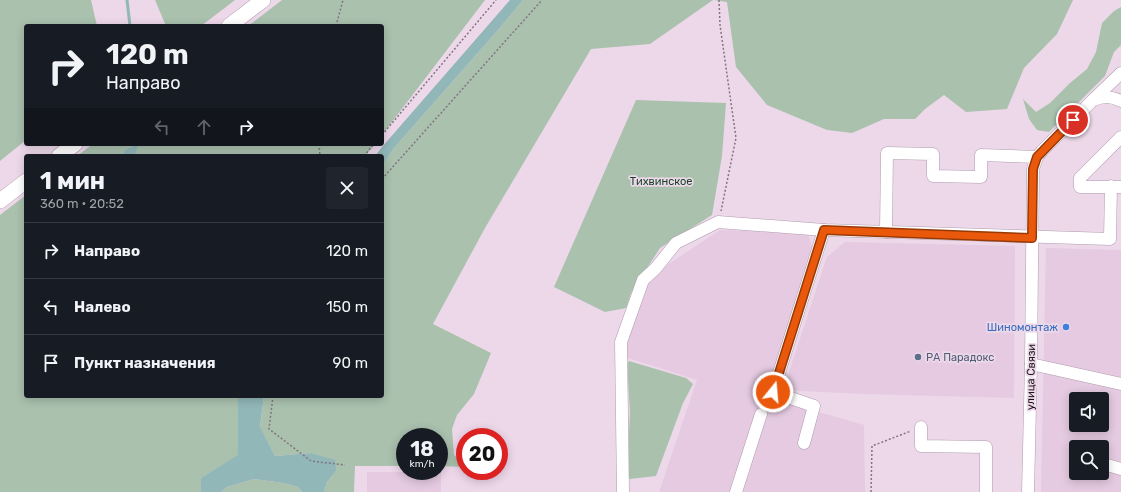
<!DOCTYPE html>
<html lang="ru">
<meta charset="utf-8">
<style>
body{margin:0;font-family:Rubik,sans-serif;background:#20242c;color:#f1f3f6;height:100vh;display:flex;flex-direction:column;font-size:15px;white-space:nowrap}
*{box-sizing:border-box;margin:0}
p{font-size:13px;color:#9ea1a6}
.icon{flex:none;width:22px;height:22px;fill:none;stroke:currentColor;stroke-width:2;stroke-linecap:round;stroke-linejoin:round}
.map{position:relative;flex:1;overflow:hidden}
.side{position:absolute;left:24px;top:154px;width:360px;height:244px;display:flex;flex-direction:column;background:#171b24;border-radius:4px;box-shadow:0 2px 10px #0003}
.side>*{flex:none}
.banner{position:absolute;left:24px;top:24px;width:360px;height:122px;border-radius:4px;box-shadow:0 2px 10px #0003;background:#171b24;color:#f1f3f6;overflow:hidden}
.controls{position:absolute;left:1069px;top:392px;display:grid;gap:8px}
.controls a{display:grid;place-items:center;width:40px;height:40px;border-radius:4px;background:#171b24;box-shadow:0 2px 10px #0003;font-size:20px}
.speed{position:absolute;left:396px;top:428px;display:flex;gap:8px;font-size:20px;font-weight:700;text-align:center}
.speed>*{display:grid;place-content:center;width:52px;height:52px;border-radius:50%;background:#171b24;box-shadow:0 2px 10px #0003;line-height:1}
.speed small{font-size:10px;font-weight:400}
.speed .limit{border:6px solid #d22;background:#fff;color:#111}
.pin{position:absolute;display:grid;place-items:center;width:34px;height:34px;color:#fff;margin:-17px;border:2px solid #fff;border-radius:50%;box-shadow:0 1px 4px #0007}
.me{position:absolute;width:44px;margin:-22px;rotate:17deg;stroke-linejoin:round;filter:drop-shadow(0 0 3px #0008)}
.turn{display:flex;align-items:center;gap:14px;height:84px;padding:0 16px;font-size:18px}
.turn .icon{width:52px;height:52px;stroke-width:2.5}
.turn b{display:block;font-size:28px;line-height:34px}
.lanes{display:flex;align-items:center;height:38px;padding:0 16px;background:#0003;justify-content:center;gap:20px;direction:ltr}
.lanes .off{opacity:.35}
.round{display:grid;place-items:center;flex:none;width:42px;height:42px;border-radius:4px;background:#20242c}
.head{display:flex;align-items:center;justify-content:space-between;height:68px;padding:0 16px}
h1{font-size:24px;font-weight:700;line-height:30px}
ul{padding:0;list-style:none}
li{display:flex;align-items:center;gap:12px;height:56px;padding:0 16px;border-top:1px solid #363941}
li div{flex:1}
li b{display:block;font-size:15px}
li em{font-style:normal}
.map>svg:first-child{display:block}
.built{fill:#e5cae1;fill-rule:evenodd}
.green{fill:#aac1ae}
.water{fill:#91b7b8}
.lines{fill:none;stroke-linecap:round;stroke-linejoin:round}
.stream{stroke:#91b7b8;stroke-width:3}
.minor-casing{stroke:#af9cad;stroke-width:13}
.major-casing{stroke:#af9cad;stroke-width:16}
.path{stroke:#827480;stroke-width:1.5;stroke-dasharray:2 2;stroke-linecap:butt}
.minor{stroke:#fff;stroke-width:12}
.major{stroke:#fff;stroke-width:15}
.route-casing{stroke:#983908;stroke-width:10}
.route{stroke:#ea580c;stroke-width:7}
.shop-dot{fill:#3f7fe0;stroke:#edd8ea;stroke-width:1.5}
.service-dot{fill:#5c6f8a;stroke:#edd8ea;stroke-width:1.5}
.labels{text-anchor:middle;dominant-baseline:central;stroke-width:3.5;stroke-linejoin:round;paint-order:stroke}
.park-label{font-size:11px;fill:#174325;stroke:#edd8ea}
.shop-label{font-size:11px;fill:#366cbe;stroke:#edd8ea;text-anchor:end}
.service-label{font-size:11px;fill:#4e5e75;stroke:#edd8ea;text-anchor:start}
.street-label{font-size:11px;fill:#1a131a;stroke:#edd8ea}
</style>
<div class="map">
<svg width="1121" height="492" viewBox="0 0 1121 492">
<rect width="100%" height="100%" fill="#edd8ea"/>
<g class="built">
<polygon points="720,230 808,233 813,251 767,397 864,425 865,492 659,492 697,380 622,356 649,279 673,261"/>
<polygon points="845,242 1015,246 1014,398 863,394 783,390 827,257"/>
<path d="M1046 248 1121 250V492H1041ZM1076 399H1102V425H1076ZM1076 447H1102V473H1076Z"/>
<rect x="367" y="472" width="74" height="20"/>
</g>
<g class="green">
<polygon points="0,0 91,0 97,26 26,26 26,140 0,161"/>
<polygon points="155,0 235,0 201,26 166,26"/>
<polygon points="282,0 485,0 382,135 382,26 248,26"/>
<polygon points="523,0 713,0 650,44 591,49 485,228 433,324 491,353 474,394 457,415 452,429 454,455 465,465 465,467 439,466 439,437 405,437 405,466 355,466 354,492 324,492 327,482 336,471 310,453 275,456 260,428 264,396 382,396 382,166 394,148 498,30"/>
<polygon points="714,0 1073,0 1057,34 1024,68 1007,109 966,112 944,95 925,109 915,119 884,119 852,133 827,130 767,105 736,67 727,2"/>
<polygon points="1121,7 1121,45 1114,52 1105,76 1049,132 1037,130 1029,119 1023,99 1036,112 1050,103 1070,83 1087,69 1096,52 1102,23 1114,11"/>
<polygon points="636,100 726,103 722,156 712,215 660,248 631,293 626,308 605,312 554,287"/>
<polygon points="93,144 137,144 126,149 121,156 77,156"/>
<polygon points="137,144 375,144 365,156 135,156"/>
<polygon points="26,195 26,396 238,396 238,456 201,478 201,492 0,492 0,215"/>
<polygon points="629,361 686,378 693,384 683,403 656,476 630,479 627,474 630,412 627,365"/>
<polygon points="254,479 283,483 298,487 302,492 221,492 227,487"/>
</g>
<g class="water">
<polygon points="510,0 523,0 498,30 394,148 382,166 382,156 375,156 382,147"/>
<polygon points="138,144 135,156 121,156 126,149"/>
<polygon points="238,396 264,396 260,427 275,456 310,453 335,460 336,471 327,482 324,492 302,492 298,487 283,483 254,479 227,487 221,492 201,492 201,478 238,455"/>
</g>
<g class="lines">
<polyline class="stream" points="127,0 130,26"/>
<g class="minor-casing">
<g id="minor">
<polyline points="1094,99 1121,73"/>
<polyline points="1121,137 1080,178 1080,187 1121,187"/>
<polyline points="886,232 887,153 933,154 933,176 981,177 981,155 1037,157"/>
<polyline points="1031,364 1121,384"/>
<polyline points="921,427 921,446 986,447 986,492"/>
<polyline points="804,443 814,406 773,392 824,230"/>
<polyline points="1104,464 1121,469"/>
<polyline points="623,492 621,342 643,280 656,268 676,243 718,222 824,230 1110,239 1111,186"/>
<polyline points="736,492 761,414"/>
<path d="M1028 492 1031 364 1033 169 1037 157 1042 151 1093 100C1104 96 1111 96 1121 101"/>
</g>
</g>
<g class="major-casing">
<g id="major">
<polyline points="229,26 263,0"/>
<polyline points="59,156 75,144"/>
<polyline points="0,201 26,181"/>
</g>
</g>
<g class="path">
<polyline points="719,0 720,25 736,138 721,211"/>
<polyline points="336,26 343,0"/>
<polyline points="382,135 496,0"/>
<polyline points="319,144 320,156"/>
<polyline points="364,156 374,144"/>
<polyline points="382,179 542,0"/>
<polyline points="273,396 269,429 311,461 345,465"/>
<polyline points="871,492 872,446 911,431"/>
</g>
<use href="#minor" class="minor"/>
<use href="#major" class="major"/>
</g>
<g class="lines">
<g class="route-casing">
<polyline id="route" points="773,392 824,230 1032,238 1033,169 1037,157 1073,120"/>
</g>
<use href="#route" class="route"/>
</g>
<circle class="shop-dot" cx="1066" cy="327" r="4"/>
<circle class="service-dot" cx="918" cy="357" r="4"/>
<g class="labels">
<g class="park-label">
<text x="661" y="181">Тихвинское</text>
</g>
<g class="shop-label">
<text x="1058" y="327">Шиномонтаж</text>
</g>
<g class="service-label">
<text x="926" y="357">РА Парадокс</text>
</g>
<g class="street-label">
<text transform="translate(1031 377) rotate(-89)">улица Связи</text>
</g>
</g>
</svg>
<div class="controls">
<a><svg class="icon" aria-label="sound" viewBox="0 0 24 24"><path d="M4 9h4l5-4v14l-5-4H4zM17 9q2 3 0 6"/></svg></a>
<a><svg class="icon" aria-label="search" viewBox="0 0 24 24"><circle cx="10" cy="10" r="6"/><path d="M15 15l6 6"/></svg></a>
</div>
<div class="speed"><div>18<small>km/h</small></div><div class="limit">20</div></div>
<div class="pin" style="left:1073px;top:120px;background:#d93025"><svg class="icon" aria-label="arrive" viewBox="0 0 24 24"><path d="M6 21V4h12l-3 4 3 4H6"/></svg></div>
<svg class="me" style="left:773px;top:392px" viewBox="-20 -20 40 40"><circle r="17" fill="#ea580c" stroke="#fff" stroke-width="3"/><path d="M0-11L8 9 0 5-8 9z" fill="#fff"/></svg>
<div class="banner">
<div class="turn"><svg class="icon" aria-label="right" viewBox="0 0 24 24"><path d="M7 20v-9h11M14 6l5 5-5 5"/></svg><div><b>120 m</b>Направо</div></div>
<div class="lanes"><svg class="icon off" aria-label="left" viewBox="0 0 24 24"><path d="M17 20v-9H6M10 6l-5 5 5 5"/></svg><svg class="icon off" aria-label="ahead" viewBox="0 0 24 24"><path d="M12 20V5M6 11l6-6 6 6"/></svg><svg class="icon" aria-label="right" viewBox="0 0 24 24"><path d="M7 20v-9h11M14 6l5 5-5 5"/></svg></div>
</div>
<section class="side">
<div class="head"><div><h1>1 мин</h1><p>360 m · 20:52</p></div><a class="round"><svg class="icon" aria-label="close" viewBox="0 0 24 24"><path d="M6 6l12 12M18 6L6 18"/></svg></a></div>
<ul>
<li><svg class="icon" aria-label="right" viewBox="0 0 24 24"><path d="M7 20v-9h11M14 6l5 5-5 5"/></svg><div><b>Направо</b></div><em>120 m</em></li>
<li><svg class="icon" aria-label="left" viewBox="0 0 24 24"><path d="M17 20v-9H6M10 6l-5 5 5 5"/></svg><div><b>Налево</b></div><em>150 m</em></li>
<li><svg class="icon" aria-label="arrive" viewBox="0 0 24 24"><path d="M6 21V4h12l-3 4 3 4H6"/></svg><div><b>Пункт назначения</b></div><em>90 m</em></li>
</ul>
</section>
</div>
